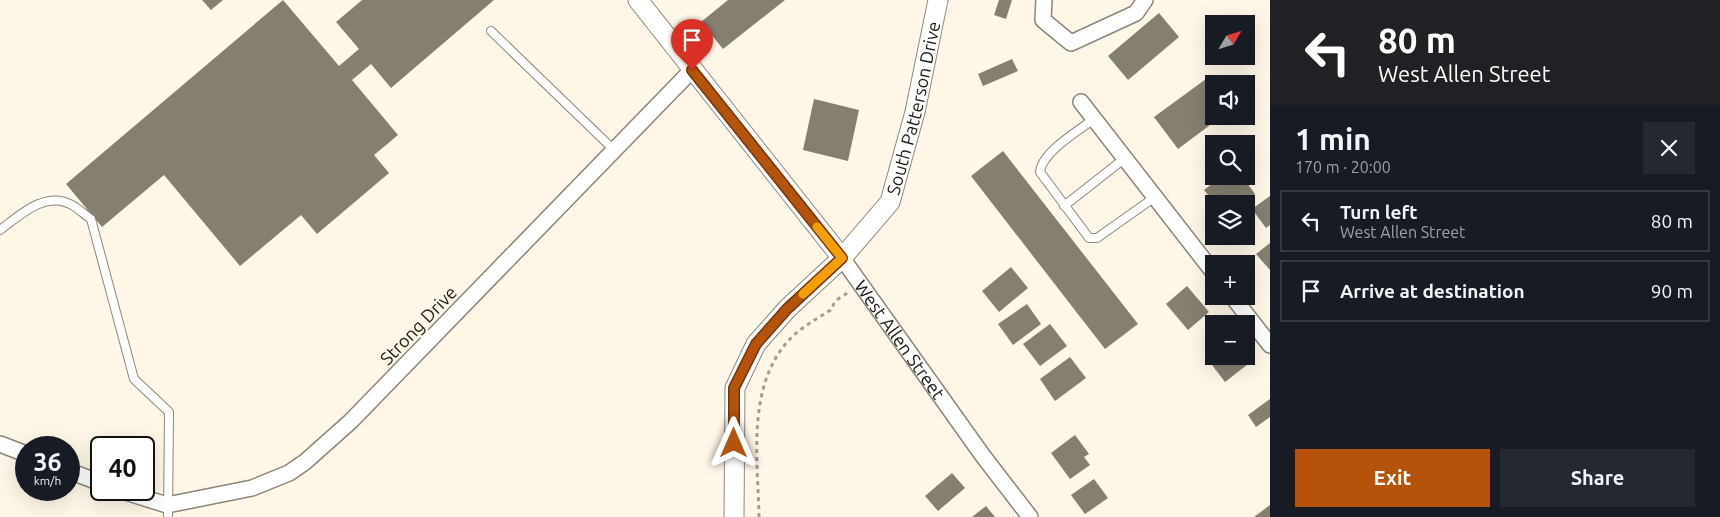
<!DOCTYPE html>
<meta charset="utf-8">
<style>
body{margin:0;font-family:Ubuntu,sans-serif;background:#242831;color:#f1f3f6;height:100vh;display:flex;flex-direction:column;font-size:19px;white-space:nowrap}
*{box-sizing:border-box;margin:0}
p{font-size:16px;color:#9ea1a6}
.icon{flex:none;width:28px;height:28px;fill:none;stroke:currentColor;stroke-width:2;stroke-linecap:round;stroke-linejoin:round}
.map{position:relative;flex:1;overflow:hidden}
.sheet{display:flex;flex-direction:column;background:#171b24;width:450px}
.sheet>*{flex:none}
.top-card{background:#202124;color:#fff;overflow:hidden}
.needle{width:32px;rotate:52deg}
.fabs{position:absolute;left:1205px;top:15px;display:grid;gap:10px}
.fabs a{display:grid;place-items:center;width:50px;height:50px;border-radius:0px;background:#171b24;box-shadow:0 5px 20px #0002;font-size:25px}
.speed{position:absolute;left:15px;top:436px;display:flex;gap:10px;font-size:25px;font-weight:700;text-align:center}
.speed>*{display:grid;place-content:center;width:65px;height:65px;border-radius:50%;background:#171b24;box-shadow:0 5px 20px #0002;line-height:1}
.speed small{font-size:12px;font-weight:400}
.speed .limit{border:2px solid #111;border-radius:8px;background:#fff;color:#111}
.pin{position:absolute;display:grid;place-items:center;width:42px;height:42px;color:#fff;margin:-51px -21px;border-radius:50% 50% 50% 0;rotate:-45deg;box-shadow:0 0 5px #0007}
.pin .icon{rotate:45deg}
.me{position:absolute;width:55px;margin:-28px;rotate:0deg;stroke-linejoin:round;filter:drop-shadow(0 0 4px #0008)}
.turn{display:flex;align-items:center;gap:18px;height:105px;padding:0 25px;font-size:22px}
.turn .icon{width:65px;height:65px;stroke-width:2.5}
.turn b{display:block;font-size:35px;line-height:42px}
.round{display:grid;place-items:center;flex:none;width:52px;height:52px;border-radius:0px;background:#242831}
.overview{display:flex;align-items:center;justify-content:space-between;height:85px;padding:0 25px}
h1{font-size:30px;font-weight:700;line-height:38px}
.button{display:flex;gap:10px;margin-top:auto;padding:10px 25px}
.button a{flex:1;height:58px;border-radius:0px;background:#b45309;color:#fff;font-size:20px;font-weight:700;line-height:58px;text-align:center}
.button a+a{background:#242831;color:#f1f3f6}
ul{padding:0;list-style:none}
li{display:flex;align-items:center;gap:15px;height:62px;margin:0 10px 8px;padding:0 15px;border:2px solid #363941;border-radius:0px}
li div{flex:1}
li b{display:block;font-size:19px}
li em{font-style:normal}
main{display:flex;flex:1;min-height:0}
.map>svg:first-child{display:block}
.building{fill:#857f70}
.lines{fill:none;stroke-linecap:round;stroke-linejoin:round}
.service-casing{stroke:#8d8778;stroke-width:10}
.minor-casing{stroke:#8d8778;stroke-width:18}
.tertiary-casing{stroke:#8d8778;stroke-width:21}
.path{stroke:#a39d91;stroke-width:3;stroke-dasharray:4 4;stroke-linecap:butt}
.service{stroke:#fff;stroke-width:8}
.minor{stroke:#fff;stroke-width:15}
.tertiary{stroke:#fff;stroke-width:19}
.route-casing{stroke:#753606;stroke-width:12}
.route{stroke:#b45309;stroke-width:9}
.slow{stroke:#f59e0b;stroke-width:9}
.labels{text-anchor:middle;dominant-baseline:central;stroke-width:4.5;stroke-linejoin:round;paint-order:stroke}
.street-label{font-size:18px;fill:#1e1b16;stroke:#fef6e6}
</style>
<main>
<div class="map">
<svg width="1270" height="517" viewBox="0 0 1270 517">
<rect width="100%" height="100%" fill="#fef6e6"/>
<g class="building">
<polygon points="202,0 223,0 211,10"/>
<polygon points="283,0 339,66 359,49 336,22 362,0 494,0 391,88 371,64 352,80 398,135 374,155 389,173 317,234 301,215 240,266 164,175 102,227 66,184"/>
<polygon points="728,0 785,0 723,49 701,22"/>
<polygon points="999,0 1012,0 1006,19 994,15"/>
<polygon points="1159,13 1179,37 1128,80 1108,56"/>
<polygon points="1012,59 1018,71 983,86 978,74"/>
<polygon points="1206,79 1214,89 1214,116 1222,116 1178,149 1154,117"/>
<polygon points="814,99 859,110 848,161 803,150"/>
<polygon points="1003,151 1138,324 1105,349 971,176"/>
<polygon points="1222,176 1242,176 1255,194 1243,204 1215,204 1204,190"/>
<polygon points="1270,196 1270,225 1266,228 1252,209"/>
<polygon points="1270,243 1270,270 1256,254"/>
<polygon points="1011,267 1028,288 999,312 982,291"/>
<polygon points="1187,286 1209,312 1188,330 1166,304"/>
<polygon points="1027,304 1041,324 1013,345 998,324"/>
<polygon points="1050,324 1067,346 1040,366 1023,344"/>
<polygon points="1214,351 1214,356 1246,356 1246,354 1252,361 1225,382 1206,357"/>
<polygon points="1070,357 1086,378 1055,401 1040,379"/>
<polygon points="1270,399 1270,417 1256,427 1248,415"/>
<polygon points="1075,435 1089,454 1084,457 1090,465 1070,479 1051,453"/>
<polygon points="952,473 965,488 938,511 925,496"/>
<polygon points="1094,479 1108,498 1085,514 1071,495"/>
<polygon points="1270,505 1270,517 1254,517"/>
<polygon points="986,506 995,517 972,517"/>
</g>
<g class="lines">
<g class="service-casing">
<g id="service">
<polyline points="491,31 614,150"/>
<path d="M1094 119C1078 131 1042 152 1040 172L1089 238H1097L1155 197"/>
<polyline points="1064,206 1125,158"/>
<path d="M0 230C20 215 46 190 72 205 79 209 85 215 91 219L134 379 169 412 168 517"/>
</g>
</g>
<g class="minor-casing">
<g id="minor">
<polyline points="1044,0 1043,20 1071,43 1136,13 1145,0"/>
<polyline points="1081,102 1214,273"/>
<path id="s1" d="M842 258 983 456 1030 517"/>
<polyline points="1232,296 1270,345"/>
<polyline points="0,444 26,454"/>
<polyline points="69,471 101,483"/>
<polyline points="119,490 167,505 252,488 289,473 305,462 351,421 692,70"/>
</g>
</g>
<g class="tertiary-casing">
<g id="tertiary">
<polyline points="638,0 842,258"/>
<path id="s2" d="M734 517 735 388 756 344 787 309 842 258 890 202 915 112 938 0"/>
</g>
</g>
<path class="path" d="M759 517C758 460 746 387 789 340 800 328 815 320 829 311 833 309 832 306 835 302 838 298 844 296 847 293"/>
<use href="#service" class="service"/>
<use href="#minor" class="minor"/>
<use href="#tertiary" class="tertiary"/>
</g>
<g class="lines">
<g class="route-casing">
<polyline id="route" points="692,70 842,258 787,309 756,344 734,388 734,443"/>
</g>
<use href="#route" class="route"/>
<polyline class="slow" points="803,294 842,258 817,227"/>
</g>
<g class="labels">
<g class="street-label">
<text stroke="none"><textPath href="#s2" startOffset="470">South Patterson Drive</textPath></text>
<text transform="translate(418 325) rotate(-46)">Strong Drive</text>
<text stroke="none"><textPath href="#s1" startOffset="100">West Allen Street</textPath></text>
</g>
</g>
</svg>
<div class="fabs">
<a><svg class="needle" viewBox="-14 -14 28 28"><path d="M0-13l5 13h-10z" fill="#e53935"/><path d="M0 13l5-13h-10z" fill="#9ea1a6"/></svg></a>
<a><svg class="icon" aria-label="sound" viewBox="0 0 24 24"><path d="M4 9h4l5-4v14l-5-4H4zM17 9q2 3 0 6"/></svg></a>
<a><svg class="icon" aria-label="search" viewBox="0 0 24 24"><circle cx="10" cy="10" r="6"/><path d="M15 15l6 6"/></svg></a>
<a><svg class="icon" aria-label="layers" viewBox="0 0 24 24"><path d="M12 4l9 5-9 5-9-5zM3 14l9 5 9-5"/></svg></a>
<a>+</a>
<a>−</a>
</div>
<div class="speed"><div>36<small>km/h</small></div><div class="limit">40</div></div>
<div class="pin" style="left:692px;top:70px;background:#d93025"><svg class="icon" aria-label="arrive" viewBox="0 0 24 24"><path d="M6 21V4h12l-3 4 3 4H6"/></svg></div>
<svg class="me" style="left:734px;top:443px" viewBox="-20 -20 40 40"><path d="M0-17L14 15 0 8-14 15z" fill="#b45309" stroke="#fff" stroke-width="4"/></svg>
</div>
<section class="sheet">
<div class="top-card">
<div class="turn"><svg class="icon" aria-label="left" viewBox="0 0 24 24"><path d="M17 20v-9H6M10 6l-5 5 5 5"/></svg><div><b>80 m</b>West Allen Street</div></div>
</div>
<div class="overview"><div><h1>1 min</h1><p>170 m · 20:00</p></div><a class="round"><svg class="icon" aria-label="close" viewBox="0 0 24 24"><path d="M6 6l12 12M18 6L6 18"/></svg></a></div>
<ul>
<li><svg class="icon" aria-label="left" viewBox="0 0 24 24"><path d="M17 20v-9H6M10 6l-5 5 5 5"/></svg><div><b>Turn left</b><p>West Allen Street</p></div><em>80 m</em></li>
<li><svg class="icon" aria-label="arrive" viewBox="0 0 24 24"><path d="M6 21V4h12l-3 4 3 4H6"/></svg><div><b>Arrive at destination</b></div><em>90 m</em></li>
</ul>
<div class="button"><a>Exit</a><a>Share</a></div>
</section>
</main>
